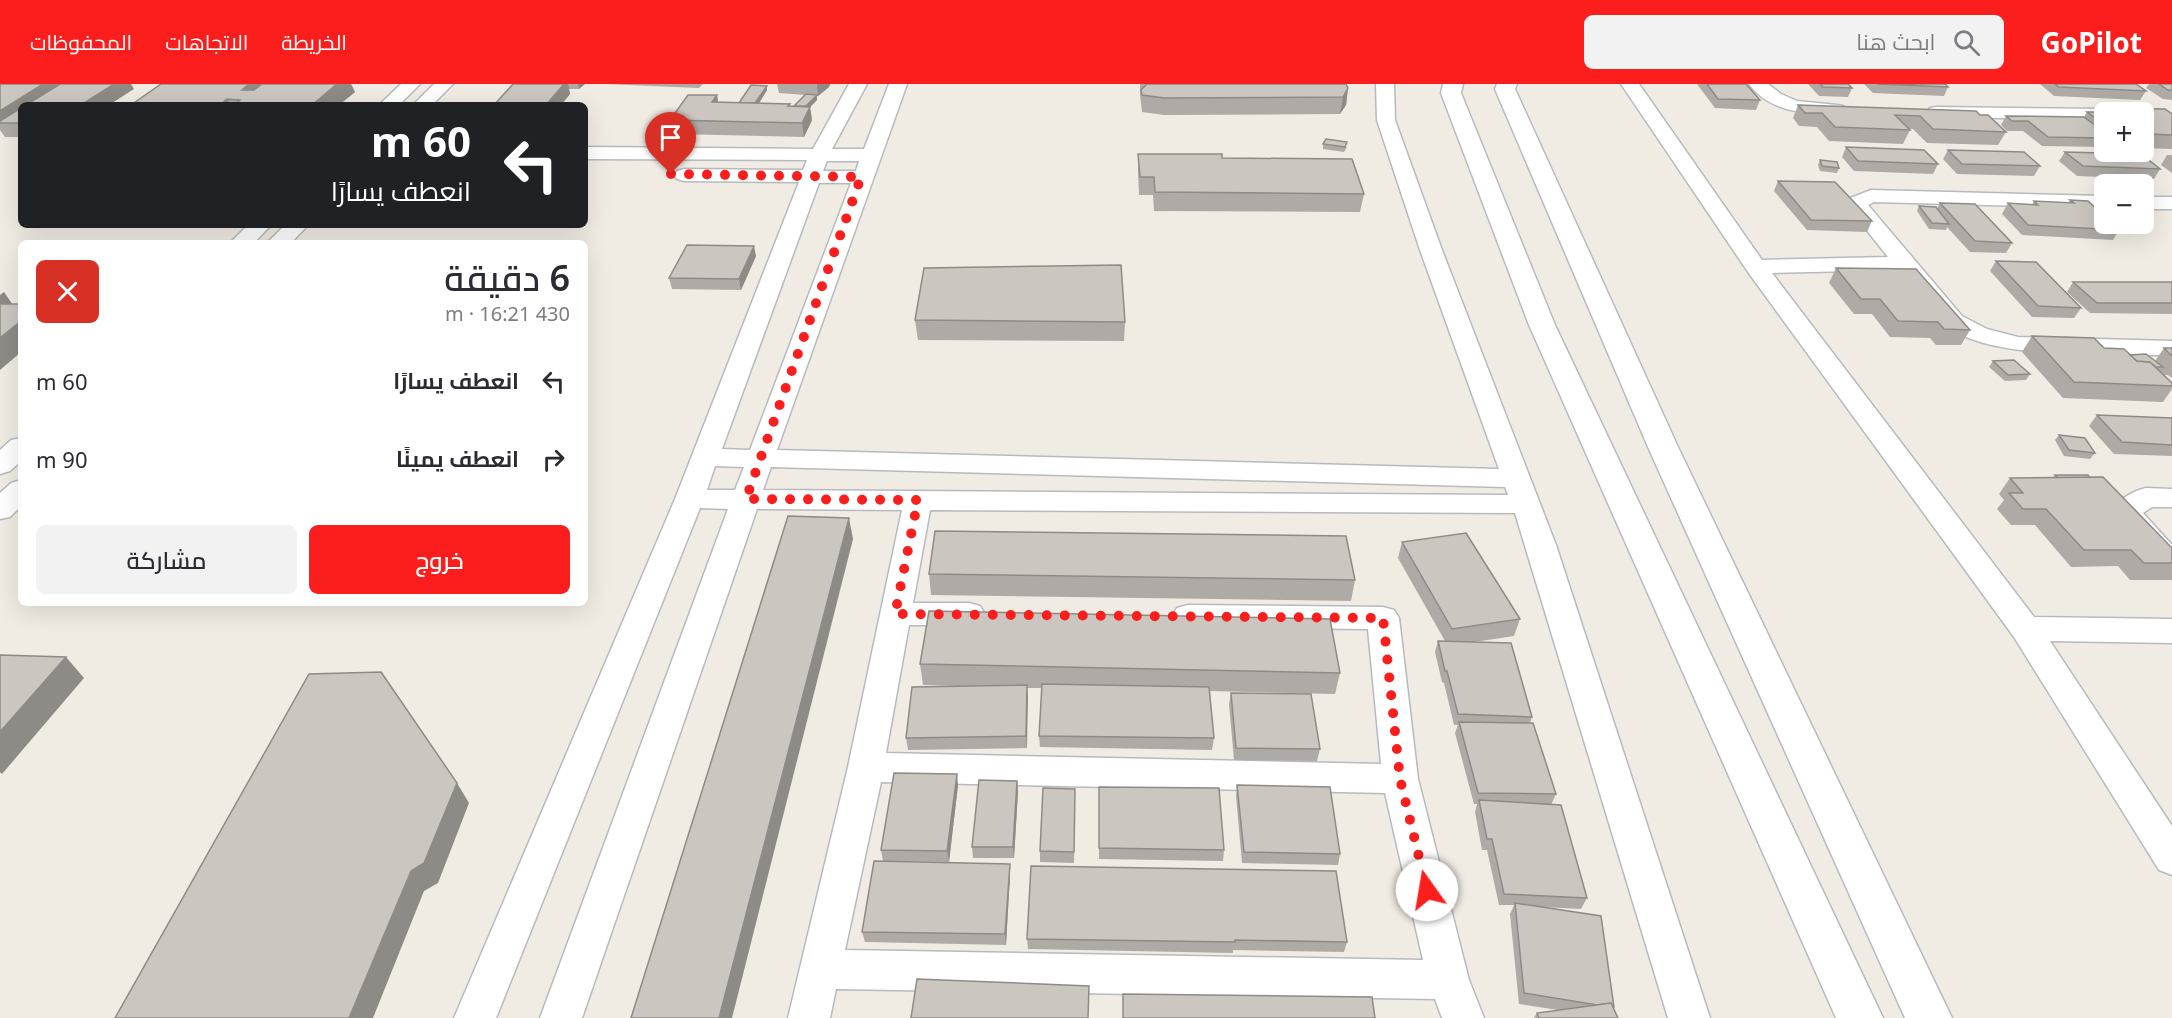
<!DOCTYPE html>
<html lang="ar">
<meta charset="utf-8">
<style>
body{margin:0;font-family:"Noto Sans",Cairo,sans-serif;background:#f2f2f3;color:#2b2b33;direction:rtl;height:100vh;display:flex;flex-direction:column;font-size:22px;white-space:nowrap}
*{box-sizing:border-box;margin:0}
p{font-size:20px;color:#7c7c81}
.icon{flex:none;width:33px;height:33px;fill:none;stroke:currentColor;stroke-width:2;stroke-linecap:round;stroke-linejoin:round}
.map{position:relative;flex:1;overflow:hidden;direction:ltr}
.details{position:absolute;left:18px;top:156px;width:570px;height:366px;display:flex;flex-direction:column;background:#fff;border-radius:9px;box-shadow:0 6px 24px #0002;direction:rtl}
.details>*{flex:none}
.top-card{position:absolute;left:18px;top:18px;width:570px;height:126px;border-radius:9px;box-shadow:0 6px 24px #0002;direction:rtl;background:#202124;color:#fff;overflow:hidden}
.fabs{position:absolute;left:2094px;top:18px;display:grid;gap:12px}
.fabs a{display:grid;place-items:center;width:60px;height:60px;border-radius:9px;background:#fff;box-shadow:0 6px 24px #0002;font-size:30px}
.pin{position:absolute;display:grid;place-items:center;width:51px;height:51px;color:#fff;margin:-62px -26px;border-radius:50% 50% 50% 0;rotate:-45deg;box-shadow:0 0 6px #0007}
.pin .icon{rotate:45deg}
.me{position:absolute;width:66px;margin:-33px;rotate:347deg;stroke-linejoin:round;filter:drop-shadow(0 0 4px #0008)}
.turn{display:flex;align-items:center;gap:21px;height:126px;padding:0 18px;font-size:27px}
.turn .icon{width:78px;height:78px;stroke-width:2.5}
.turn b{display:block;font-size:42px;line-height:51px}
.round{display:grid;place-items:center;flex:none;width:63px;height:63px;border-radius:9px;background:#f2f2f3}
.head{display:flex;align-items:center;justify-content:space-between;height:102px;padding:0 18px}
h1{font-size:36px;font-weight:600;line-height:45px}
.cta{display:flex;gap:12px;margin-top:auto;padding:12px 18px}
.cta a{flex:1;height:69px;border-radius:9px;background:#fc1e1d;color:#fff;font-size:24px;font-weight:600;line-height:69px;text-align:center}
.cta a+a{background:#f2f2f3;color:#2b2b33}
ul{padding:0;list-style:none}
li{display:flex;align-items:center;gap:18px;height:78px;padding:0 18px}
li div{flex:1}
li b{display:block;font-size:22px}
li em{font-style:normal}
header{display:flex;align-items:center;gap:36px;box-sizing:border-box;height:84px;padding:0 30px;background:#fc1e1d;color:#fff}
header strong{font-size:28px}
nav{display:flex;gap:33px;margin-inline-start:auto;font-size:21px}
.search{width:420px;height:54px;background:#f2f2f3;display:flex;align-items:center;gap:15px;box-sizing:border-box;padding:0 21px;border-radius:9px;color:#7c7c81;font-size:22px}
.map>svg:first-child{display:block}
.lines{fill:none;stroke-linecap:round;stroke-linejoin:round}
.street-casing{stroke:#b6babf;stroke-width:3}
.secondary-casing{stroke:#b7bbc1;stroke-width:3}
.street{fill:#fff;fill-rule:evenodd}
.secondary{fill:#fff;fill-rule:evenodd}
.wall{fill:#afaaa5}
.shaded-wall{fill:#8e8b86}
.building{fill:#cbc6c0;stroke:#8e8b86;stroke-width:1.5}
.route{stroke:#fc1e1d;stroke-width:10;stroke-dasharray:0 18}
</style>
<header>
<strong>GoPilot</strong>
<div class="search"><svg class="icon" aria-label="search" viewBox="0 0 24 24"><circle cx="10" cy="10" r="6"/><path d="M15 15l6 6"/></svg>ابحث هنا</div>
<nav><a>الخريطة</a><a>الاتجاهات</a><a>المحفوظات</a></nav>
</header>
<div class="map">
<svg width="2172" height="934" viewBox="0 0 2172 934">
<rect width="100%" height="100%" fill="#f0ece3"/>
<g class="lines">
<g class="street-casing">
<g id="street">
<polygon points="401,0 420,0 399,21 379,21"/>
<polygon points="434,0 453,0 432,21 413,21"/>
<path d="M849 0H867L832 65H864L889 0H907L777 366 1499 385 1420 166 1377 36 1376 0H1394L1395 36 1442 166 1556 461 1710 934H1668L1515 429 930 426 913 519H969L980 522 985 530 980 538 969 541H909L886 669 1381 680 1368 545 1188 543 1177 540 1172 532 1177 524 1188 521 1383 523 1394 526 1399 534 1418 695 1469 896 1484 934H1442L1435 915 836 905 830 934H788L848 683 902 426 757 425 582 934H540L728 425 700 424 496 934H454L675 415 799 98 684 97 677 95 674 91 677 87 684 85 803 86 807 76 585 75V63L813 65ZM827 77H859L856 87H823ZM819 99H851L750 366 722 365ZM715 382 744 383 735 406H707ZM771 383 1505 403 1508 411 763 406ZM881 698 1385 709 1423 876 845 866Z"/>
<path d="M1621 0H1639L1762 176 1888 173 1845 119 1848 115 1871 106 2104 112V124L1874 118 1868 121 1962 232 1987 245 2018 253 2172 257V271C2114 270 1992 277 1946 242 1931 231 1912 201 1899 186L1772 189 2034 533 2172 535V559L2050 557 2172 742V791L2159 786 2014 553 1748 188Z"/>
<path d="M1749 0H1768L1781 10 1797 17 1837 21 1843 22 1846 26 1843 30 1837 31C1806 30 1769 28 1749 0Z"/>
<polygon points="1936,23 2104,25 2111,28 2104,28 2104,37 1930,32 1927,28 1930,24"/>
<rect x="2144" y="113" width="28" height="12"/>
<polygon points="248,141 271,141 254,159 230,159"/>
<polygon points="285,141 308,141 291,159 267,159"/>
<polygon points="21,354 21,377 10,387 0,390 0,366 11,356"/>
<polygon points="21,396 21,422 10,433 0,435 0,409 11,399"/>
<path d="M2146 404 2172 405V423H2152L2143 429 2172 461V491L2161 488 2112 427C2119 415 2133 407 2146 404Z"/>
</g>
</g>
<g class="secondary-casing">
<g id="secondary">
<polygon points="1443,0 1463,0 1461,9 1555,241 1883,934 1836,934 1529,241 1441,9"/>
<polygon points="1497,0 1517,0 1515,5 1678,363 1952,934 1905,934 1648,363 1495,5"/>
</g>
</g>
<use href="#street" class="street"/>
<use href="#secondary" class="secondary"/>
</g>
<g class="wall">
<polygon points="0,0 134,5 21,21 21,53 5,53 0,46"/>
<polygon points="161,0 351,0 355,8 339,21 131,21"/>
<polygon points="513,0 585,0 579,5 569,5 570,10 561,21 494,21"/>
<polygon points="605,0 703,0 699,4"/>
<polygon points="777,0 830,0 829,3 818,12 817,12 817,16 810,23 812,36 804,53 674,50 670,36 717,11 718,18 739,19 767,2 767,6 759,19 790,20 790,22 794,22 805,11 779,9"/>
<polygon points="1140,0 1346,0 1348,4 1346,21 1340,30 1164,31 1142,28 1140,10"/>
<polygon points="1697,0 1746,0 1760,16 1756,26 1715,24"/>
<polygon points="1808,0 1848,0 1852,4 1848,13 1819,12"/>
<polygon points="1864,0 1945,0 1948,3 1944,12 1873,9"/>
<polygon points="2040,0 2136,0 2146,7 2140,16 2054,12"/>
<polygon points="2149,0 2172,0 2172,16 2163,15 2146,4"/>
<polygon points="1798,21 1980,31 2006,48 1998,61 1927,59 1913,45 1909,45 1910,46 1903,60 1829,57 1817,43 1799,42 1793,34"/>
<polygon points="2109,24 2172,30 2172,65 2144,64 2144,28 2104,28 2104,63 2042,62 2023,47 2007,47 2001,41 2006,32 2084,33 2087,28 2106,28"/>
<polygon points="1323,60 1347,63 1344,68 1323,65"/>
<polygon points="1846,63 1938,80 1933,90 1854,87 1842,73"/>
<polygon points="1948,66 2040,82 2034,92 1957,90 1943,75"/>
<polygon points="2065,68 2160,85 2154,95 2077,92 2059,77"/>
<polygon points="1138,70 1222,74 1364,110 1360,128 1154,127 1153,111 1139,111 1138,88"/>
<polygon points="2167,71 2172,71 2172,89 2161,81"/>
<polygon points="1820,76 1839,84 1837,89 1820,87 1818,81"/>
<polygon points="1778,97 1872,137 1867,148 1807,146 1774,107"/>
<polygon points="2070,116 2119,146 2113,156 2022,151 2002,130 2008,119 2032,121 2034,117 2068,119"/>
<polygon points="1940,119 2012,159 2006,169 1970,168 1947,143 1946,146 1929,145 1917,127 1919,122 1937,125"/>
<polygon points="756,172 741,206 672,205 669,194"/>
<polygon points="1996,177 2081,224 2074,234 2032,233 1990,187"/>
<polygon points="1836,184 1970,246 1961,261 1936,261 1930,254 1890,253 1872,230 1854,230 1829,199"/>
<polygon points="2073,198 2172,198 2172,230 2090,229 2067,208"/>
<polygon points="915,236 1125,238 1124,257 918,256"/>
<polygon points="2032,252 2104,264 2155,277 2164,264 2172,264 2172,294 2168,291 2164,291 2160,287 2172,299 2172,305 2163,318 2063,314 2022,268"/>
<polygon points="1993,277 2030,290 2026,296 2005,297 1989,283"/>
<polygon points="2097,331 2172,334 2172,372 2114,370 2089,342"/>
<polygon points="2059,351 2095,369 2090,375 2064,372 2055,356"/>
<polygon points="2055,391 2172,464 2172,496 2130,496 2118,482 2071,483 2035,441 2011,441 1997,425 2004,416 1999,410 2010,394 2053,394"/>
<polygon points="1402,458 1520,535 1514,552 1474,558 1532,633 1530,639 1556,710 1551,721 1587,814 1581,825 1542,823 1614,923 1614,925 1618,934 1534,934 1537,929 1558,926 1519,920 1510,830 1514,821 1499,821 1487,766 1482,766 1475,728 1477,720 1474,720 1455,649 1458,641 1454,641 1444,599 1442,598 1435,568 1438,557 1445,557 1398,474"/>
<polygon points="929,490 1355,496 1351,517 931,511"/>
<polygon points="920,580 1340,589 1335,610 1210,607 1214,654 1212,666 1040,663 1039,652 1042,604 1027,604 1027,664 908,666 906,654 957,602 923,601"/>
<polygon points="1231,609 1320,665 1317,677 1234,676 1229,620"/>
<polygon points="1017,697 1018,708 1014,774 973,774 972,763"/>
<polygon points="958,701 949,778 883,777 881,766"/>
<polygon points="1237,701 1340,770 1338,781 1242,779 1236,712"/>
<polygon points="1099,703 1224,766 1223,777 1099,775"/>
<polygon points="1075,716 1074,779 1040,778 1040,767"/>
<polygon points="1010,780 1010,791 1006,861 865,858 862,848"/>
<polygon points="1336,787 1347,858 1344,868 1233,866 1233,869 1028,865 1027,855"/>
</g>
<g class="shaded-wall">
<polygon points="43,0 63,0 39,21 21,21 21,32 0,39 0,27"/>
<polygon points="114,0 131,0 134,5 109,21 81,21"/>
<polygon points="249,0 267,0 252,21 242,6"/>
<polygon points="337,0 351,0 355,8 339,21 312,21"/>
<polygon points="564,0 568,0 570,10 561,21 546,21"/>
<polygon points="578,0 585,0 579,5 578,1"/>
<polygon points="817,0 830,0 829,3 818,12"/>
<polygon points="767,2 767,6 755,26 754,21"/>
<polygon points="1348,4 1346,21 1340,30 1343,13"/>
<polygon points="717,11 719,25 712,18"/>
<polygon points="817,11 817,16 810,23 812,36 804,53 802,39 804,24"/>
<polygon points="227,15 230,21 220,21"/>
<polygon points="754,162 756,172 741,206 739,195"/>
<polygon points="4,208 17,227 0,235 0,211"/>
<polygon points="21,237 21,268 0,286 0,254"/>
<polygon points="849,434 853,455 732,934 719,934"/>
<polygon points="66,573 84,594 2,690 0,688 0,648"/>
<polygon points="1027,601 1028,612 1027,664 1026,652"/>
<polygon points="957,690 958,701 949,778 947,767"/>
<polygon points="1017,697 1018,708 1014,774 1013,763"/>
<polygon points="457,699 469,719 438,799 424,807 373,934 349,934 411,787"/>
<polygon points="1010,780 1010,791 1006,861 1005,850"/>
</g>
<g class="building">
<polygon points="0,0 43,0 0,27"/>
<polygon points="60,0 114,0 81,21 26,21"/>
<polygon points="161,0 249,0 242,6 254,6 262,0 337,0 312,21 234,21 240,16 227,15 220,21 131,21"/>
<polygon points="513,0 564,0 546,21 494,21"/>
<polygon points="1145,0 1346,0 1348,4 1343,13 1164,14 1142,11 1141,6 1147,0"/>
<polygon points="1707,0 1746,0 1760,16 1718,15"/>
<polygon points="1820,0 1848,0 1852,4 1823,3"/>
<polygon points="1877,0 1945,0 1948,3"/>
<polygon points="2055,0 2136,0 2146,7 2059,3"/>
<polygon points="2159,0 2172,0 2172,6 2168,6"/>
<polygon points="751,1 767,2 755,19 739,19"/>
<polygon points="806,10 817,11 806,22 794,22"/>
<polygon points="688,11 717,11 712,18 790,20 788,22 810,23 802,39 670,36"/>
<polygon points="1798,21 1976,27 1980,31 1988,31 2006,48 1933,45 1920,32 1895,31 1910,46 1835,43 1822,29 1805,29"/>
<polygon points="21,24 21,39 0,39 0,37"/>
<polygon points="2109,24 2165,25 2172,30 2172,51 2148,50 2144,47 2144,28 2104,28 2104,35 2097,35 2087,28 2115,28"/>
<polygon points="2006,32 2084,33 2095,41 2104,41 2104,54 2048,53 2028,37 2012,37"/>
<polygon points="1326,55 1347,58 1345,63 1323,60"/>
<polygon points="1846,63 1924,66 1938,80 1858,77"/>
<polygon points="1948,66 2024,68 2040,82 1962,80"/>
<polygon points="2065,68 2141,70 2160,85 2083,82"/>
<polygon points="1138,70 1222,70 1222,74 1352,75 1364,110 1155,108 1154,93 1140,93"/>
<polygon points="1820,76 1837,78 1839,84 1822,82"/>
<polygon points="1778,97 1835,98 1872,137 1811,136"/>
<polygon points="2070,116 2088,117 2104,132 2104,140 2112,140 2119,146 2028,141 2008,119 2038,121 2034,117 2074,119"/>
<polygon points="1940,119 1975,120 2012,159 1975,157"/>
<polygon points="1919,122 1936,123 1949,140 1932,139"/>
<polygon points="687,161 754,162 739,195 669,194"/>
<polygon points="1996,177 2036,178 2081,224 2038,222"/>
<polygon points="1121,181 1125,238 915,236 924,184"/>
<polygon points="1836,184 1916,185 1970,246 1944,245 1938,238 1898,237 1880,215 1861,215"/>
<polygon points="2073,198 2172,198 2172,219 2097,219"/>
<polygon points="0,220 21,220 21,237 0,254"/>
<polygon points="2032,252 2094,254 2104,264 2124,265 2137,277 2150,278 2172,299 2172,302 2074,298"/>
<polygon points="2164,264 2172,264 2172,272"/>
<polygon points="2146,270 2163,283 2156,283 2150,278 2137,277 2130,271"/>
<polygon points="2014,276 2030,290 2008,291 1993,277"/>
<polygon points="2097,331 2172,334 2172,361 2122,358"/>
<polygon points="2059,351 2085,354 2095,369 2069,366"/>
<polygon points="2055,391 2088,391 2090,394 2058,394"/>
<polygon points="2103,393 2172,464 2172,479 2144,479 2131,466 2084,466 2046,425 2023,425 2009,409 2023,409 2010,394"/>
<polygon points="788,432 849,434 719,934 631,934"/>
<polygon points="935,447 1346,452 1355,496 929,490"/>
<polygon points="1466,449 1520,535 1452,545 1402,458"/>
<polygon points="929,527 1330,535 1340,589 920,580"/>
<polygon points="1438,557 1511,559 1532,633 1458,630 1447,587 1445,587"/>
<polygon points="0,571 66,573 0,648"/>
<polygon points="381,588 457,699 424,779 411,787 349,934 115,934 309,590"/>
<polygon points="1042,600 1209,603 1214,654 1039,652"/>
<polygon points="1027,601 1026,652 906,654 912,603"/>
<polygon points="1231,609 1311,610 1320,665 1236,664"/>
<polygon points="1459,638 1533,639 1556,710 1478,709"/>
<polygon points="894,689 957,690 947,767 881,766"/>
<polygon points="979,696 1017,697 1013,763 972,763"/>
<polygon points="1237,701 1330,703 1340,770 1244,768"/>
<polygon points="1099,703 1219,704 1224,766 1099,764"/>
<polygon points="1043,704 1075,705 1074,768 1040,767"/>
<polygon points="1479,716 1561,721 1587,814 1504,810 1492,755 1487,755"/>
<polygon points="874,777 1010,780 1005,850 862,848"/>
<polygon points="1031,782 1336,787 1347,858 1235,856 1235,858 1027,855"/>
<polygon points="1515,819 1601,832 1614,923 1613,923 1611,919 1597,921 1524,909"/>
<polygon points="917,895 1089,902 1088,934 911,934"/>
<polygon points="1123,910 1372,913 1375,934 1123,934"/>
<polygon points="1611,919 1618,934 1539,934 1537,929"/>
</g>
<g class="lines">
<polyline class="route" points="671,90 861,93 746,415 918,416 895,530 1383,534 1400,695 1427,806"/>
</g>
</svg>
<div class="fabs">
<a>+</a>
<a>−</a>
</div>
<div class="pin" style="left:671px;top:90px;background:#d93025"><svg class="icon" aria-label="arrive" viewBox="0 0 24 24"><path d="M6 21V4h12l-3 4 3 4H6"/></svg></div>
<svg class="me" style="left:1427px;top:806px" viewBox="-20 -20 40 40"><circle r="19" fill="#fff"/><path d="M0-13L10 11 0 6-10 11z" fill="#fc1e1d"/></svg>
<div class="top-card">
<div class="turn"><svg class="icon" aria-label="left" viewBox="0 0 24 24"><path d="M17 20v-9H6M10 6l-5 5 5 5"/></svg><div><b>60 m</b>انعطف يسارًا</div></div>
</div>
<section class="details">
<div class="head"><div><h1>6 دقيقة</h1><p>430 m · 16:21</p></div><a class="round" style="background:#d93025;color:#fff"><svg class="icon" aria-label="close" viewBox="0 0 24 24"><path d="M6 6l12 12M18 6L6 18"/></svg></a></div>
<ul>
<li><svg class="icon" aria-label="left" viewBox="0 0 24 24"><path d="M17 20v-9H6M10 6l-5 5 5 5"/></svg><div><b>انعطف يسارًا</b></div><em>60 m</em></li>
<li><svg class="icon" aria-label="right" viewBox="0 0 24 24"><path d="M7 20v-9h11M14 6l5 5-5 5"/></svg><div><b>انعطف يمينًا</b></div><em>90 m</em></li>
</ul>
<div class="cta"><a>خروج</a><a>مشاركة</a></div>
</section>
</div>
